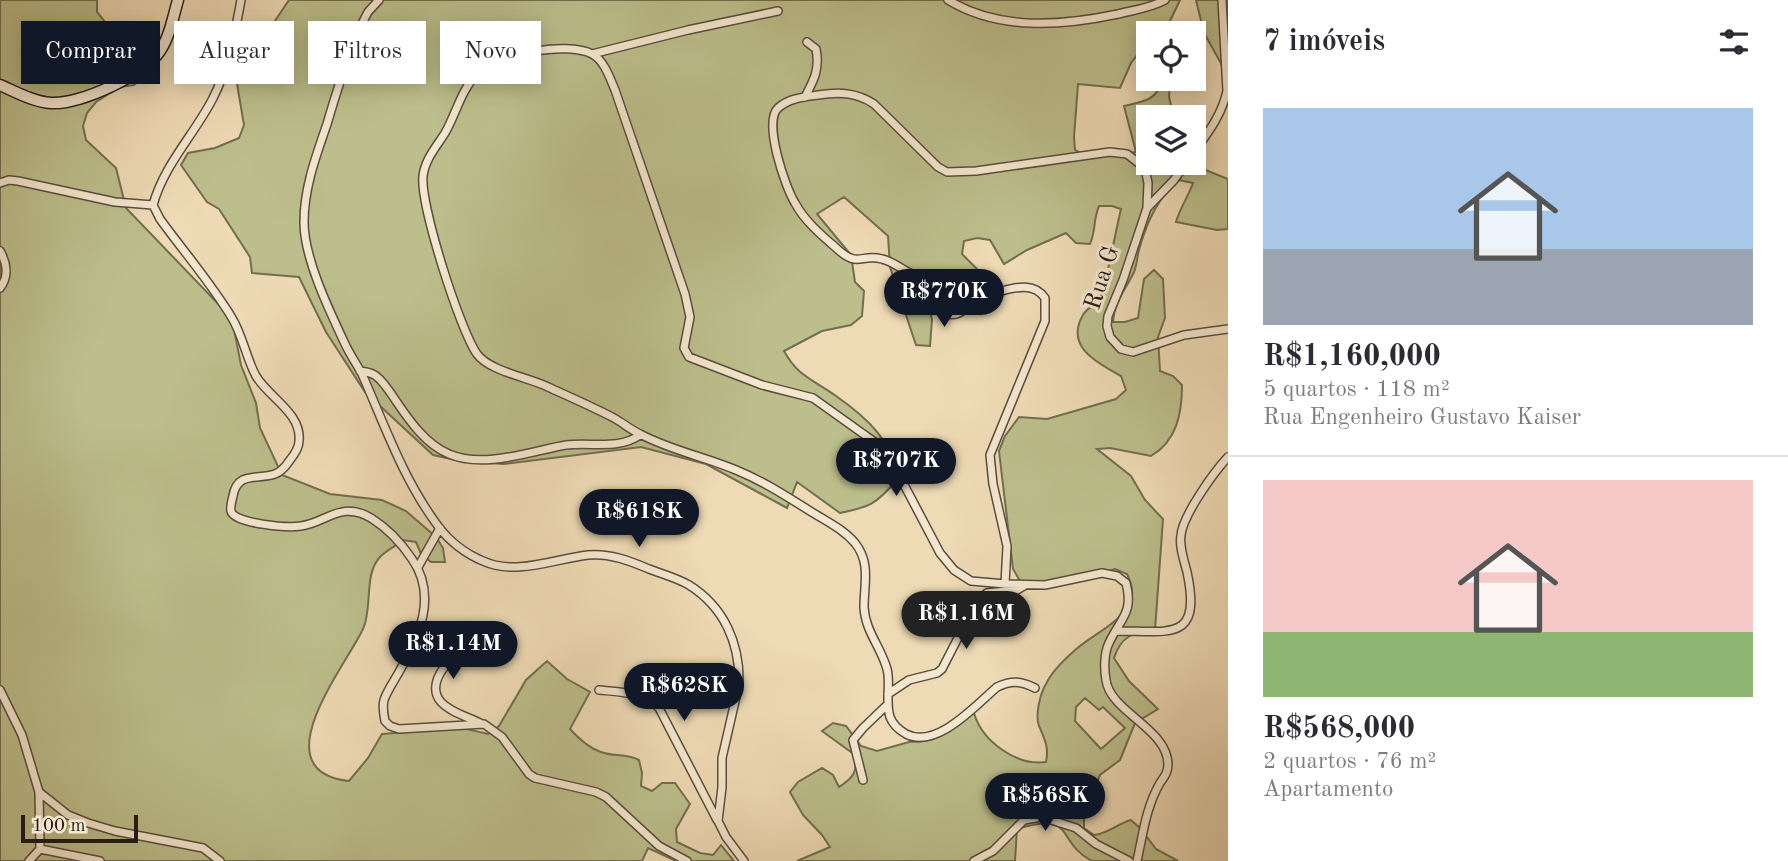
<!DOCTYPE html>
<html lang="pt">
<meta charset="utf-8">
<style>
:root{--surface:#fff;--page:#f2f2f3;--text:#2b2b33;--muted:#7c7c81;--line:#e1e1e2;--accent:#111827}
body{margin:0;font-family:"Old Standard TT",serif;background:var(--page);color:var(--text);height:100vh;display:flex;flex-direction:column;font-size:26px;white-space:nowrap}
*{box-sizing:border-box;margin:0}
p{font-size:23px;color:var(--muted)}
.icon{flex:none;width:38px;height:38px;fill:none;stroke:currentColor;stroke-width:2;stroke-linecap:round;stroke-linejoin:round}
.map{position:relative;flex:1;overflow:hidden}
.sheet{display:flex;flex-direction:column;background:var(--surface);width:560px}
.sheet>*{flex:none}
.top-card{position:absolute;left:21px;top:21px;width:665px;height:63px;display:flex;gap:14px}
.tools{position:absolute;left:1136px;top:21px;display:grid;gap:14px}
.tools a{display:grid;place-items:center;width:70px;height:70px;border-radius:0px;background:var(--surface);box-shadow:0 4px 18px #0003;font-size:35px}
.scale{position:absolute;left:21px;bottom:18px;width:117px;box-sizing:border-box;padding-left:7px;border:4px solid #281e16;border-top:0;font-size:19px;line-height:24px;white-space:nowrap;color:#281e16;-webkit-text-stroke:5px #f4e7cf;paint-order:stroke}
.price{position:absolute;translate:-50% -60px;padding:0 16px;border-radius:24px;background:var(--accent);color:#fff;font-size:23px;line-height:46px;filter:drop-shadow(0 2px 4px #0008)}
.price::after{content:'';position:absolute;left:50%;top:42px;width:21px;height:16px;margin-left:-10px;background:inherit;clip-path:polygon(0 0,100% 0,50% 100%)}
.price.active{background:#222;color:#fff}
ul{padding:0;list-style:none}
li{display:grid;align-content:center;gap:14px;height:371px;padding:0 35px}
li+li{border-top:2px solid var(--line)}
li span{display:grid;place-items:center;height:217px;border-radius:0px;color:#555}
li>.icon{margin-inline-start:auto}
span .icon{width:126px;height:126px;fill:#fffc;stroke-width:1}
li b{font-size:30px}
h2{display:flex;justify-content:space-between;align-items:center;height:84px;padding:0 35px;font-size:30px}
.tag{padding:0 24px;border-radius:0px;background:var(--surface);box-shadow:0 4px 18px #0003;font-size:24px;line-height:63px}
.tag.active{background:var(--accent);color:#fff}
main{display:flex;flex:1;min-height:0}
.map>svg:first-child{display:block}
.green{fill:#bcbe8b;stroke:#726e50;stroke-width:2;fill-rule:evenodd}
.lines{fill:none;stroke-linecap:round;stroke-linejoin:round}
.street-casing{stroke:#5a4d3e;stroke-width:10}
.secondary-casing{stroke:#281e16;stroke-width:13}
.street{stroke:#f4e7cf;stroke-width:7}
.secondary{stroke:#f4e7cf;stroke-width:10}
.labels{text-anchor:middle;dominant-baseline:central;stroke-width:6;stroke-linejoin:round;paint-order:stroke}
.street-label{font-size:24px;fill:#281e16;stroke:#f4e7cf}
</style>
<main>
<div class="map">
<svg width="1228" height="861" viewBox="0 0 1228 861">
<rect width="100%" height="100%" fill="#eedab5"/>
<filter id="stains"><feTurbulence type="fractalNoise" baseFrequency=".00286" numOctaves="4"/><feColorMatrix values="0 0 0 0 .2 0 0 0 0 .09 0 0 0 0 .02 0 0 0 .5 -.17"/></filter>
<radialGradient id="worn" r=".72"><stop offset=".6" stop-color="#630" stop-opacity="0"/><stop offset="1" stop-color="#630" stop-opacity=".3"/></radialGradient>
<path class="green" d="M0 0H97V12L114 33V59L127 64H140L144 76 134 85 120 87 96 102 87 113 83 126 86 140 116 168 126 208 226 312 233 324 241 365 256 403 260 428 282 475 330 494 382 500 406 511 436 537 443 548 445 562H431L421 554 416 542 403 540C396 546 387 550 381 556 363 573 373 609 363 629 345 667 260 771 349 781L368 758 382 734 462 728 488 734 499 726 526 680 547 661 567 679 590 692 570 729C578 738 589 748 601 752 614 757 625 753 639 760L642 773 641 786 652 791 662 783H675L690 804 676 829 677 842 700 853 713 855 721 845 734 861H676L648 848 642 861H0Z
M289 0H1180L1169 23 1157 33H1148V41L1131 63 1120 88 1078 84 1074 137 1075 150 1088 157 1136 152 1124 106C1146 101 1155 101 1164 79H1177L1170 85 1169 97 1174 117H1148V163H1194V155L1203 169 1228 179V229L1217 230 1176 222C1180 208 1188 197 1193 183L1179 180C1158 197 1146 224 1139 250 1137 257 1137 265 1134 272 1126 289 1114 302 1113 322H1125L1138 318 1144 279 1154 270 1163 279 1165 318 1158 337 1160 371 1173 376 1182 385C1182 413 1177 441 1151 456L1110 448 1097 449 1131 476 1145 500 1163 519 1155 630C1133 632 1121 636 1114 658L1129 681 1158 709 1135 723 1120 760 1100 775 1084 815V828L1094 835C1109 833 1117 824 1131 820L1140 828 1156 849 1178 861H1092C1054 841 1078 811 1017 829L1015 861H797L830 847 822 835 803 815 790 792 798 782 822 768 833 775 839 787C853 778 858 772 855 755L822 731 833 723 846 726 861 746 877 751 909 742 922 741 974 713C982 741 1016 766 1046 762 1049 747 1045 740 1039 726 1035 715 1040 694 1046 684 1051 673 1065 659 1074 651 1091 635 1122 623 1131 600 1134 591 1131 582 1127 574L1115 569 1061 584 1020 581 1013 569 999 451 1005 436 1019 417 1047 419 1116 399 1126 390 1121 376C1099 364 1064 347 1083 315 1087 307 1098 305 1101 295 1110 267 1114 238 1121 209L1112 206H1099C1093 220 1096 231 1090 244L1076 243 1066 233 1027 250 1004 264 990 240 977 238 964 241 962 254 981 273 975 284 947 280 934 282 927 293 932 320 930 346 916 345 890 267 888 236 844 197 817 214 851 255 855 282 864 291 862 316 851 325 822 331 784 351C798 377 814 380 836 396 866 417 895 442 896 481 876 504 870 507 840 513L797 482 787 508 706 464 641 447 504 464 460 461 433 455 365 392 326 332 299 277 252 273 250 257 219 209 207 202 181 165 188 153 215 148 239 138 244 125 233 60 238 51 246 48 256 40 254 52ZM1085 698 1099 710 1103 707 1125 728 1101 749 1075 721 1076 707Z
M1196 0H1228V76L1204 33Z"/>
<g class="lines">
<defs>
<path id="street" d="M241 0C235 33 228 70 212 100 193 136 164 165 153 205L160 219C184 252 211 283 232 318 243 336 246 358 256 376 268 397 302 413 299 441 299 448 294 455 290 460 286 466 281 472 275 474 258 480 237 471 233 496 232 500 230 507 231 511 234 524 288 528 301 526 326 523 341 500 371 518 387 528 402 544 412 559 438 596 419 637 399 672 394 681 387 691 384 700 382 707 384 715 385 721L390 726 399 729 484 724 502 737 529 774 535 778 596 792 606 797 659 846 687 861
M379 0 368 12 357 33C346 63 336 93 327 124 316 156 304 188 304 222 304 259 330 312 346 346 351 356 357 365 362 374 385 426 403 479 438 526 449 541 466 554 483 561 516 576 554 559 588 555 610 553 630 561 649 569 662 574 677 578 689 585 724 607 740 643 739 684L722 758V787L718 821 726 837 744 861
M948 0C999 31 1061 26 1118 14 1134 10 1151 8 1165 0
M592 54 688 30 778 11
M805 97C814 80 820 69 816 49L807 42
M1194 152C1207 134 1222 115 1227 91L1222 0
M1186 163 1174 180 1147 208 1123 280 1108 316 1107 326 1110 337 1121 349 1133 352 1184 335 1228 329
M0 183 9 180 18 181 115 202 153 205
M0 251C7 263 9 277 0 288
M934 285 939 310C958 322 965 308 980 296
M360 371C366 372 371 372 376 376 384 382 390 392 396 401 409 420 426 445 449 454 484 469 531 451 566 445 591 442 619 450 640 435
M418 567 440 528
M1005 584 1007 546 993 484 990 455 1045 321V298C1030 276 1002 294 981 295 955 297 929 283 906 271 899 267 891 261 882 259 859 253 859 270 834 246 820 234 804 220 795 203 785 187 763 122 778 108 789 98 804 97 818 95 839 92 856 92 874 104L938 167 947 172 976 171 1110 152 1127 154 1145 168 1148 183 1147 208
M1116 631C1171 631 1202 642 1187 572 1184 560 1179 547 1181 535 1183 515 1214 472 1228 457
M1035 688C1021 681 1012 680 997 687 976 705 936 750 906 734 899 730 893 725 890 717 885 702 891 684 887 669 881 647 865 631 864 607 864 584 871 563 855 543 843 529 826 521 810 511 786 496 763 481 736 470 705 457 670 450 640 434 631 430 623 423 614 418 593 407 570 397 548 387 530 378 489 371 477 354 460 330 420 205 423 176 425 159 437 146 445 133 456 114 461 90 477 74 497 54 567 41 592 54 604 60 610 78 615 90L685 294 690 317 684 348 689 357 762 385 813 398 876 443 890 458 940 553 954 570 971 581 1005 584 1045 585 1102 573 1117 576 1126 583C1134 613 1120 619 1109 643 1104 653 1104 669 1106 680 1110 712 1167 728 1168 764 1168 773 1164 777 1160 783 1146 807 1143 834 1137 861
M0 690 22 735 39 792 40 849 29 861
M599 690C620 692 643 692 659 708L717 820
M888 694 909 680 937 673 942 669 977 601 987 593 1017 590 1024 586
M480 723C468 717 450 712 441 702 424 683 452 653 470 648 479 645 489 645 498 644
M863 780 853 740 863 728 888 704
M39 792 68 815 88 823 115 831 203 848 220 861
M40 849 100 861
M974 861 993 851 1024 820 1042 817 1076 828 1096 844 1129 861"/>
<path id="secondary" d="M0 85C16 92 34 102 51 103 80 105 144 75 160 51 170 36 173 17 178 0"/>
</defs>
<use href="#street" class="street-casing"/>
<use href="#secondary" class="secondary-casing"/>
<use href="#street" class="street"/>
<use href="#secondary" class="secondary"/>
</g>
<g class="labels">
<g class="street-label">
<text transform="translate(1103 278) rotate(-72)">Rua G</text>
</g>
</g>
<rect width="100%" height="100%" filter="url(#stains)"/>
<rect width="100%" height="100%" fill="url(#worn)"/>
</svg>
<div class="tools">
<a><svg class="icon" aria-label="locate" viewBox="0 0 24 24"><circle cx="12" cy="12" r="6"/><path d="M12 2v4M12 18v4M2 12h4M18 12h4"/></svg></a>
<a><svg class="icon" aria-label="layers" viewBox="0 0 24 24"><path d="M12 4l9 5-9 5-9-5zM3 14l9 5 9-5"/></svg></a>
</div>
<div class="scale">100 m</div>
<b class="price" style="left:944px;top:329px">R$770K</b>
<b class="price" style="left:896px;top:498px">R$707K</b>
<b class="price" style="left:639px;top:549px">R$618K</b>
<b class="price active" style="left:966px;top:651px">R$1.16M</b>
<b class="price" style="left:453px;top:681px">R$1.14M</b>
<b class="price" style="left:684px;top:723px">R$628K</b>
<b class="price" style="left:1045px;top:833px">R$568K</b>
<div class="top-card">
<a class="tag active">Comprar</a>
<a class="tag">Alugar</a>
<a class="tag">Filtros</a>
<a class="tag">Novo</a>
</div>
</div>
<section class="sheet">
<h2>7 imóveis<svg class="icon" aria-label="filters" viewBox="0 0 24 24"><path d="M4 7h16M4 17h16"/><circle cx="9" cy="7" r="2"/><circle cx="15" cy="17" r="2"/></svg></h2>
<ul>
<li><span style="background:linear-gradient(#a9c7e8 65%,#9aa5b1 0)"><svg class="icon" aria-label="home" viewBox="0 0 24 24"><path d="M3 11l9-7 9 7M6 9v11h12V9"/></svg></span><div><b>R$1,160,000</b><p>5 quartos · 118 m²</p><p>Rua Engenheiro Gustavo Kaiser</p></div></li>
<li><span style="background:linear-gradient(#f6c9c9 70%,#8fb573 0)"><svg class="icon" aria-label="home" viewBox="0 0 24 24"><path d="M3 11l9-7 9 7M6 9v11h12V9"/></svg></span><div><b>R$568,000</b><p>2 quartos · 76 m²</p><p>Apartamento</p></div></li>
</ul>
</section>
</main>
